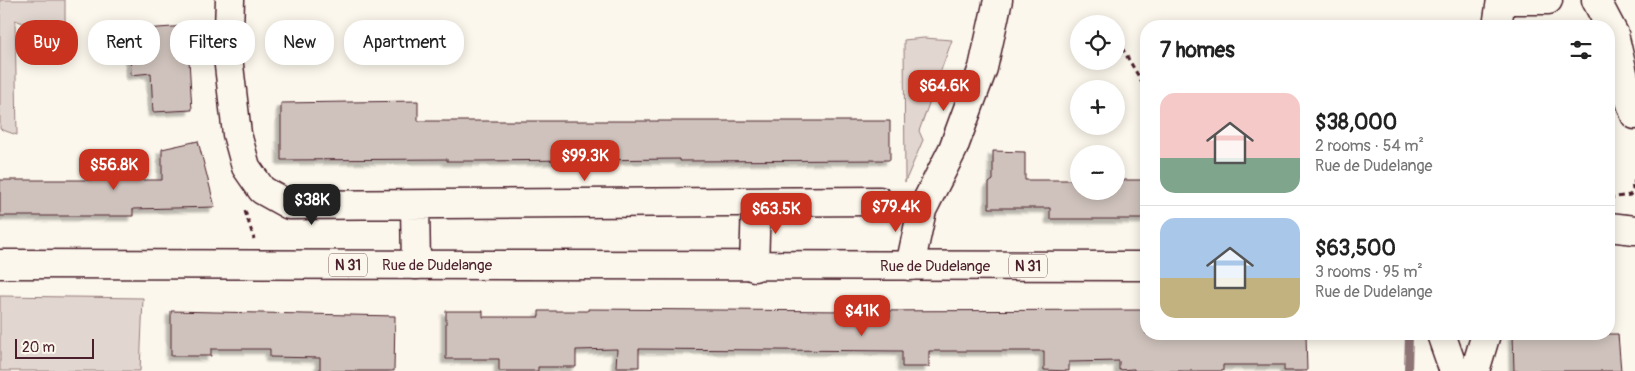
<!DOCTYPE html>
<meta charset="utf-8">
<style>
:root{--surface:#fff;--page:#f2f2f2;--text:#222;--muted:#767676;--line:#e0e0e0;--accent:#c8321e}
body{margin:0;font-family:Pangolin,sans-serif;background:var(--page);color:var(--text);height:100vh;display:flex;flex-direction:column;font-size:19px;white-space:nowrap}
*{box-sizing:border-box;margin:0}
p{font-size:16px;color:var(--muted)}
.icon{flex:none;width:28px;height:28px;fill:none;stroke:currentColor;stroke-width:2;stroke-linecap:round;stroke-linejoin:round}
.map{position:relative;flex:1;overflow:hidden}
.side{position:absolute;left:1140px;top:20px;width:475px;height:320px;display:flex;flex-direction:column;background:var(--surface);border-radius:20px;box-shadow:0 2px 12px #0003}
.side>*{flex:none}
.banner{position:absolute;left:15px;top:20px;width:475px;height:45px;display:flex;gap:10px}
.controls{position:absolute;left:1070px;top:15px;display:grid;gap:10px}
.controls a{display:grid;place-items:center;width:55px;height:55px;border-radius:50%;background:var(--surface);box-shadow:0 2px 12px #0003;font-size:25px}
.scale{position:absolute;left:15px;bottom:12px;width:79px;box-sizing:border-box;padding-left:5px;border:2px solid #4a1f2b;border-top:0;font-size:14px;line-height:18px;white-space:nowrap;color:#4a1f2b;-webkit-text-stroke:4px #fbf7ec;paint-order:stroke}
.price{position:absolute;translate:-50% -42px;padding:0 11px;border-radius:10px;background:var(--accent);color:#fff;font-size:16px;line-height:32px;filter:drop-shadow(0 1px 2px #0008)}
.price::after{content:'';position:absolute;left:50%;top:30px;width:15px;height:11px;margin-left:-8px;background:inherit;clip-path:polygon(0 0,100% 0,50% 100%)}
.price.current{background:#222;color:#fff}
ul{padding:0;list-style:none}
li{display:flex;align-items:center;gap:15px;height:125px;padding:0 20px}
li+li{border-top:1px solid var(--line)}
li span{display:grid;place-items:center;flex:none;width:140px;height:100px;border-radius:15px;color:#555}
li>.icon{margin-inline-start:auto}
span .icon{width:60px;height:60px;fill:#fffc;stroke-width:1}
li b{font-size:21px}
h2{display:flex;justify-content:space-between;align-items:center;height:60px;padding:0 20px;font-size:21px}
.chip{padding:0 18px;border-radius:20px;background:var(--surface);box-shadow:0 2px 12px #0003;font-size:18px;line-height:45px}
.chip.current{background:var(--accent);color:#fff}
.map>svg:first-child{display:block}
.green{fill:#e2d7d0;stroke:#967b7e}
.lines{fill:none;stroke-linecap:round;stroke-linejoin:round}
.stream{stroke:#907477;stroke-width:8}
.building{fill:#cfc2bc;stroke:#4a1f2b;filter:url(#shadow)}
.street-casing{stroke:#4a1f2b;stroke-width:31}
.primary-casing{stroke:#4a1f2b;stroke-width:31}
.path{stroke:#4a1f2b;stroke-width:3;stroke-dasharray:5 4;stroke-linecap:butt}
.street{stroke:#fbf7ec;stroke-width:28}
.primary{stroke:#fbf7ec;stroke-width:28}
.labels{text-anchor:middle;dominant-baseline:central;stroke-width:4;stroke-linejoin:round;paint-order:stroke}
.shield{fill:#fbf7ec;stroke:#7f6065;stroke-width:1}
.shield-label{font-size:14px;font-weight:bold;fill:#4a1f2b}
.street-label{font-size:15px;fill:#4a1f2b;stroke:#fbf7ec}
</style>
<div class="map">
<svg width="1635" height="371" viewBox="0 0 1635 371">
<defs>
<filter id="shadow"><feDropShadow dx="-4.5" dy="4.5" stdDeviation="1" flood-color="#0004"/></filter>
</defs>
<rect width="100%" height="100%" fill="#fbf7ec"/>
<filter id="ink" filterUnits="userSpaceOnUse"><feTurbulence type="fractalNoise" baseFrequency=".02" numOctaves="2"/><feDisplacementMap in="SourceGraphic" scale="10" xChannelSelector="R" yChannelSelector="G"/><feConvolveMatrix kernelMatrix="1 2 1 2 8 2 1 2 1" color-interpolation-filters="sRGB"/></filter>
<g filter="url(#ink)">
<path class="green" d="M0 0H65V38L15 20 17 135 0 129Z
M924 38 952 40 919 131 923 140 905 182 904 40Z
M0 296 143 298 140 371H0Z"/>
<g class="lines">
<path class="stream" d="M1408 371 1409 334"/>
</g>
<path class="building" d="M187 26 192 110 153 112 151 73 131 75 129 30Z
M418 101V121H890V160L680 161V159L477 161H447V159L281 160V103Z
M198 141 215 207 133 209V216H0V180H162V149Z
M993 151 1025 152V180H1079V191H1116V180H1146V219H1050V208H989V183L993 180Z
M588 309 850 311 1146 310V334H1306L1307 371H1284V365H1223V371H1134V369L1119 370V361L1069 362V371L1044 370V351H929V367H902V351L639 349V367H616L617 349 576 350V367H538V371H499V359H446V311H483V317H539V311H588Z
M171 311 395 316 394 371H320V358L270 357V349H211V356H171Z
M1513 334H1618L1621 371H1514Z"/>
<g class="lines">
<defs>
<path id="street" d="M230 0 228 57 237 134 246 167 262 190 289 205 879 201
M1501 0H1548
M1596 0 1614 34 1628 95 1635 115
M415 205 416 265
M910 266 922 210 953 149 983 68 998 0
M754 267 756 202"/>
<path id="primary" d="M1497 26 1501 0
M1609 227 1635 230
M0 264 1146 266
M1441 334 1454 371
M1475 371 1486 334"/>
</defs>
<use href="#street" class="street-casing"/>
<use href="#primary" class="primary-casing"/>
<path class="path" d="M1122 48 1146 89
M1609 198 1630 195 1633 190 1632 182H1635
M245 211 254 239"/>
<use href="#street" class="street"/>
<use href="#primary" class="primary"/>
</g>
</g>
<g class="labels">
<g class="shield">
<rect x="329" y="253.5" width="38" height="23" rx="4"/>
<rect x="1009" y="254.5" width="38" height="23" rx="4"/>
</g>
<g class="shield-label">
<text x="348" y="265">N 31</text>
<text x="1028" y="266">N 31</text>
</g>
<g class="street-label">
<text x="437" y="265">Rue de Dudelange</text>
<text x="935" y="266">Rue de Dudelange</text>
</g>
</g>
</svg>
<div class="controls">
<a><svg class="icon" aria-label="locate" viewBox="0 0 24 24"><circle cx="12" cy="12" r="6"/><path d="M12 2v4M12 18v4M2 12h4M18 12h4"/></svg></a>
<a>+</a>
<a>−</a>
</div>
<div class="scale">20 m</div>
<b class="price" style="left:944px;top:112px">$64.6K</b>
<b class="price" style="left:585px;top:182px">$99.3K</b>
<b class="price" style="left:114px;top:191px">$56.8K</b>
<b class="price current" style="left:312px;top:226px">$38K</b>
<b class="price" style="left:896px;top:233px">$79.4K</b>
<b class="price" style="left:776px;top:235px">$63.5K</b>
<b class="price" style="left:862px;top:337px">$41K</b>
<div class="banner">
<a class="chip current">Buy</a>
<a class="chip">Rent</a>
<a class="chip">Filters</a>
<a class="chip">New</a>
<a class="chip">Apartment</a>
</div>
<section class="side">
<h2>7 homes<svg class="icon" aria-label="filters" viewBox="0 0 24 24"><path d="M4 7h16M4 17h16"/><circle cx="9" cy="7" r="2"/><circle cx="15" cy="17" r="2"/></svg></h2>
<ul>
<li><span style="background:linear-gradient(#f6c9c9 65%,#7fa58c 0)"><svg class="icon" aria-label="home" viewBox="0 0 24 24"><path d="M3 11l9-7 9 7M6 9v11h12V9"/></svg></span><div><b>$38,000</b><p>2 rooms · 54 m²</p><p>Rue de Dudelange</p></div></li>
<li><span style="background:linear-gradient(#a9c7e8 60%,#c2b280 0)"><svg class="icon" aria-label="home" viewBox="0 0 24 24"><path d="M3 11l9-7 9 7M6 9v11h12V9"/></svg></span><div><b>$63,500</b><p>3 rooms · 95 m²</p><p>Rue de Dudelange</p></div></li>
</ul>
</section>
</div>
